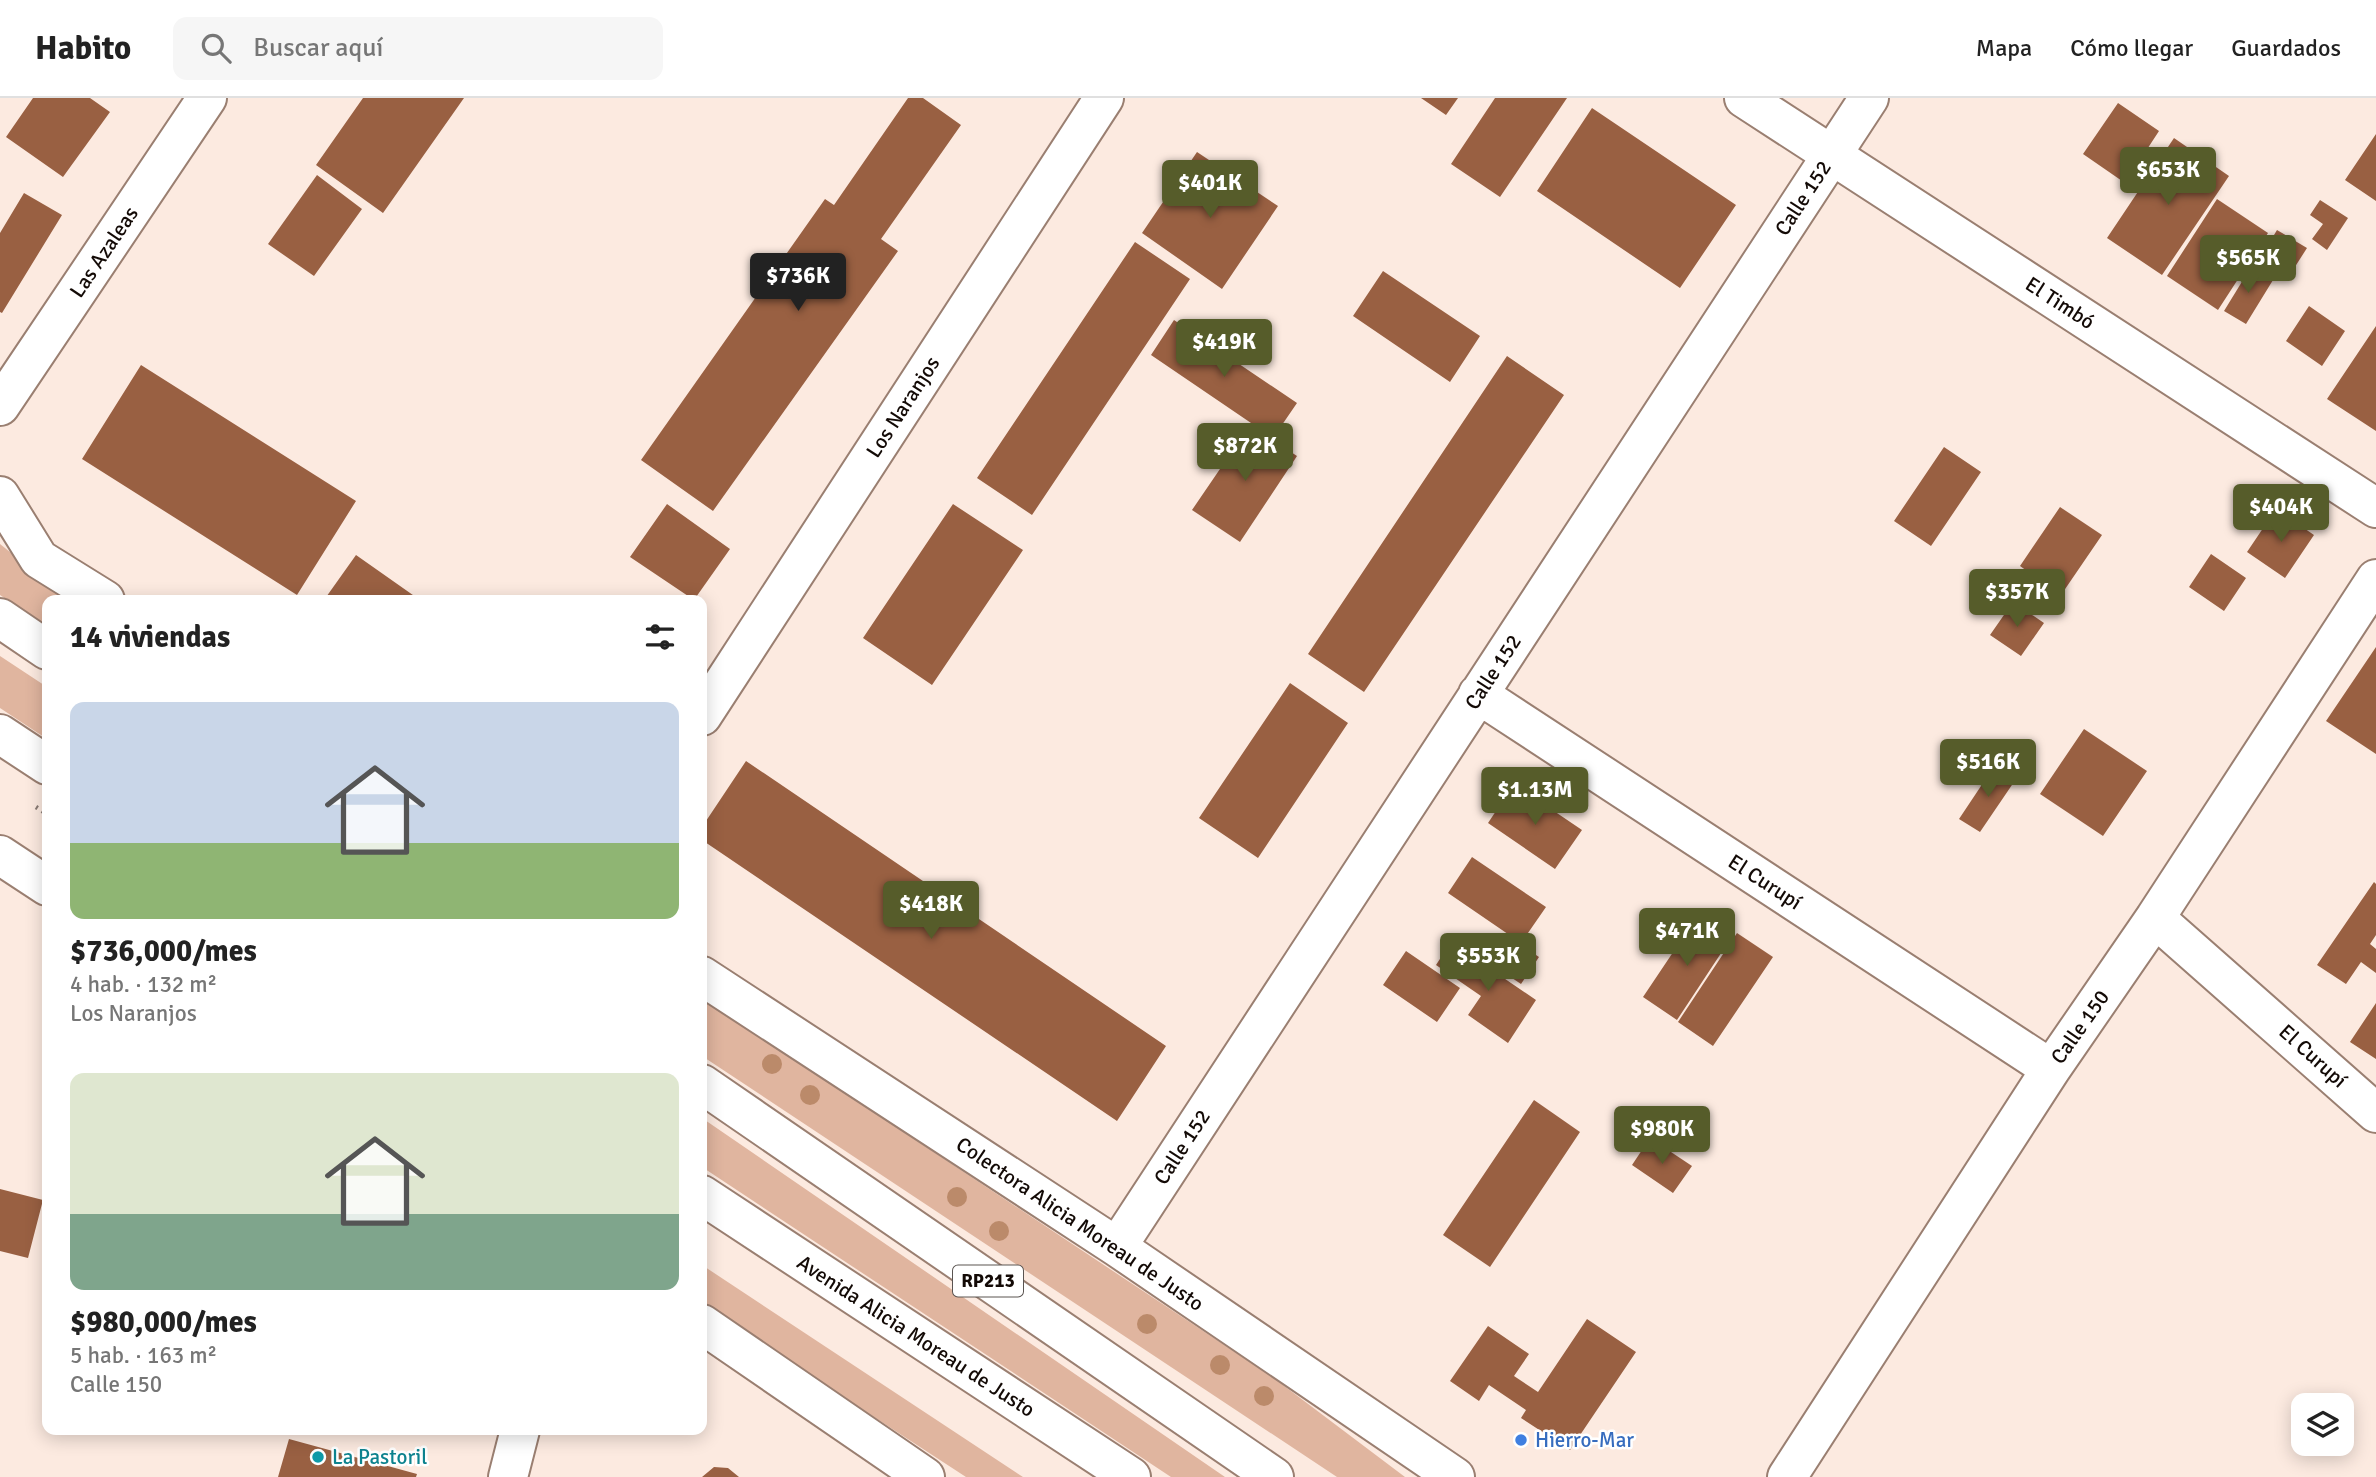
<!DOCTYPE html>
<html lang="es">
<meta charset="utf-8">
<style>
:root{--surface:#fff;--page:#f6f6f6;--text:#222;--muted:#767676;--line:#e0e0e0;--accent:#565c2a}
body{margin:0;font-family:Signika,sans-serif;background:var(--page);color:var(--text);height:100vh;display:flex;flex-direction:column;font-size:26px;white-space:nowrap}
*{box-sizing:border-box;margin:0}
p{font-size:23px;color:var(--muted)}
.icon{flex:none;width:38px;height:38px;fill:none;stroke:currentColor;stroke-width:2;stroke-linecap:round;stroke-linejoin:round}
.map{position:relative;flex:1;overflow:hidden}
.details{position:absolute;left:42px;top:497px;width:665px;height:840px;display:flex;flex-direction:column;background:var(--surface);border-radius:14px;box-shadow:0 4px 18px #0003}
.details>*{flex:none}
.buttons{position:absolute;left:2291px;top:1295px;display:grid;gap:14px}
.buttons a{display:grid;place-items:center;width:63px;height:63px;border-radius:14px;background:var(--surface);box-shadow:0 4px 18px #0003;font-size:35px}
.price{position:absolute;translate:-50% -60px;padding:0 16px;border-radius:7px;background:var(--accent);color:#fff;font-size:23px;line-height:46px;filter:drop-shadow(0 2px 4px #0008)}
.price::after{content:'';position:absolute;left:50%;top:42px;width:21px;height:16px;margin-left:-10px;background:inherit;clip-path:polygon(0 0,100% 0,50% 100%)}
.price.current{background:#222;color:#fff}
ul{padding:0;list-style:none}
li{display:grid;align-content:center;gap:14px;height:371px;padding:0 28px}
li span{display:grid;place-items:center;height:217px;border-radius:14px;color:#555}
li>.icon{margin-inline-start:auto}
span .icon{width:126px;height:126px;fill:#fffc;stroke-width:1}
li b{font-size:30px}
h2{display:flex;justify-content:space-between;align-items:center;height:84px;padding:0 28px;font-size:30px}
header{display:flex;align-items:center;gap:42px;box-sizing:border-box;height:98px;padding:0 35px;background:var(--surface);border-bottom:2px solid var(--line)}
header strong{font-size:33px}
nav{display:flex;gap:38px;margin-inline-start:auto;font-size:24px}
.search{width:490px;height:63px;background:var(--page);display:flex;align-items:center;gap:18px;box-sizing:border-box;padding:0 24px;border-radius:14px;color:var(--muted);font-size:26px}
.map>svg:first-child{display:block}
.green{fill:#e0b59f}
.building{fill:#996042}
.lines{fill:none;stroke-linecap:round;stroke-linejoin:round}
.minor-casing{stroke:#9a7f71;stroke-width:42}
.major-casing{stroke:#9a7f71;stroke-width:42}
.path{stroke:#897b74;stroke-width:4.5;stroke-dasharray:2 5;stroke-linecap:butt}
.minor{stroke:#fff;stroke-width:38}
.major{stroke:#fff;stroke-width:38}
.tree{fill:#bb8a6a}
.shop-dot{fill:#3f7fe0;stroke:#fff;stroke-width:2.5}
.culture-dot{fill:#0f9aa8;stroke:#fff;stroke-width:2.5}
.labels{text-anchor:middle;dominant-baseline:central;stroke-width:5;stroke-linejoin:round;paint-order:stroke}
.shield{fill:#fff;stroke:#5a5451;stroke-width:2}
.shield-label{font-size:19px;font-weight:bold;fill:#130a06}
.street-label{font-size:21px;fill:#130a06;stroke:#fff}
.shop-label{font-size:21px;fill:#366cbe;stroke:#fff;text-anchor:start}
.culture-label{font-size:21px;fill:#0d838f;stroke:#fff;text-anchor:start}
</style>
<header>
<strong>Habito</strong>
<div class="search"><svg class="icon" aria-label="search" viewBox="0 0 24 24"><circle cx="10" cy="10" r="6"/><path d="M15 15l6 6"/></svg>Buscar aquí</div>
<nav><a>Mapa</a><a>Cómo llegar</a><a>Guardados</a></nav>
</header>
<div class="map">
<svg width="2376" height="1379" viewBox="0 0 2376 1379">
<rect width="100%" height="100%" fill="#fceae0"/>
<path class="green" d="M0 446 70 502H47V529L0 497Z
M0 558 47 589V641L0 610Z
M702 900 1271 1278 1405 1379H1337L702 958Z
M702 1020 1225 1379H1171L702 1069Z
M702 1167 1023 1379H966L702 1207Z"/>
<path class="building" d="M33 0H90L110 14 63 79 6 39Z
M363 0H464L383 115 316 67Z
M908 0H923L961 27 881 141 898 153 713 413 641 362 825 101 834 107Z
M1421 0H1458L1446 17Z
M1495 0H1567L1500 99 1451 66Z
M2118 5 2159 33 2125 85 2083 56Z
M1592 10 1736 107 1680 190 1537 93Z
M2376 36V103L2345 82Z
M2174 40 2229 78 2162 177 2107 140Z
M1197 54 1278 108 1222 191 1142 135Z
M317 77 362 111 314 178 268 146Z
M24 95 62 117 2 215 0 214V135Z
M2217 101 2268 135 2218 212 2167 178Z
M2320 102 2348 120 2327 152 2312 141 2323 126 2310 117Z
M2277 132 2307 150 2291 175 2262 157Z
M1135 144 1190 181 1032 417 977 380Z
M2251 169 2273 182 2246 226 2224 213Z
M1383 173 1480 238 1450 284 1353 218Z
M2309 208 2345 233 2322 268 2286 243Z
M1174 222 1297 305 1273 340 1151 257Z
M2376 228V333L2327 301Z
M1507 258 1564 297 1364 594 1308 556Z
M141 267 356 403 297 497 82 361Z
M1250 327 1297 358 1240 444 1192 412Z
M1944 349 1981 374 1931 448 1894 423Z
M667 406 730 451 694 502 630 459Z
M953 406 1023 452 932 587 863 540Z
M2060 409 2102 437 2061 497 2020 468Z
M2276 411 2314 437 2285 480 2247 454Z
M2211 456 2246 480 2224 513 2189 489Z
M356 457 420 502H324Z
M2013 504 2044 525 2021 558 1990 537Z
M2376 549V656L2326 623Z
M1290 585 1348 625 1258 760 1199 720Z
M2084 631 2147 673 2103 738 2040 696Z
M746 663 1166 948 1117 1023 702 742V729Z
M1995 667 2016 681 1980 734 1959 721Z
M1514 686 1582 732 1555 771 1488 725Z
M1472 759 1546 809 1521 845 1448 795Z
M2374 784 2376 786V837L2370 846 2376 851V875L2361 864 2346 886 2317 867Z
M1698 817 1731 840 1677 922 1643 899Z
M1737 835 1773 859 1713 948 1678 924Z
M1506 837 1539 859 1521 886 1488 864Z
M1451 844 1536 902 1508 945 1468 917 1481 898 1436 867Z
M1406 853 1460 890 1437 924 1383 887Z
M2376 905V961L2350 944Z
M1534 1002 1580 1034 1490 1169 1443 1137Z
M1650 1040 1692 1068 1673 1095 1632 1067Z
M0 1091 43 1102 28 1160 0 1153Z
M1587 1221 1636 1254 1570 1352 1521 1320 1526 1312 1489 1287 1479 1303 1450 1283 1488 1228 1529 1256 1514 1278 1538 1294Z
M289 1341 417 1376 416 1379H278Z
M714 1369 728 1370 739 1379H702Z"/>
<g class="lines">
<defs>
<path id="minor" d="M1744 0 2376 410
M0 308 207 0
M0 398 39 461 105 502
M1478 596 2051 971
M702 618 1104 0
M0 757 47 788
M2155 820 2376 1015
M702 878 1117 1149 1455 1379
M1117 1149 1869 0
M702 1226 925 1379
M508 1379 520 1332
M1787 1379 2051 971 2155 820 2376 481"/>
<path id="major" d="M0 520 47 552
M0 636 47 667
M702 986 1274 1379
M702 1097 1131 1379"/>
</defs>
<use href="#minor" class="minor-casing"/>
<use href="#major" class="major-casing"/>
<path class="path" d="M36 709 47 716"/>
<use href="#minor" class="minor"/>
<use href="#major" class="major"/>
</g>
<g class="tree">
<circle cx="772" cy="966" r="10"/>
<circle cx="810" cy="997" r="10"/>
<circle cx="957" cy="1099" r="10"/>
<circle cx="999" cy="1133" r="10"/>
<circle cx="1147" cy="1226" r="10"/>
<circle cx="1220" cy="1267" r="10"/>
<circle cx="1264" cy="1298" r="10"/>
</g>
<circle class="shop-dot" cx="1521" cy="1342" r="7"/>
<circle class="culture-dot" cx="318" cy="1359" r="7"/>
<g class="labels">
<rect class="shield" x="953" y="1167.5" width="70" height="31" rx="5"/>
<g class="shield-label">
<text x="988" y="1183">RP213</text>
</g>
<g class="street-label">
<text transform="translate(1803 100) rotate(-57)">Calle 152</text>
<text transform="translate(104 154) rotate(-56)">Las Azaleas</text>
<text transform="translate(2060 205) rotate(33)">El Timbó</text>
<text transform="translate(903 309) rotate(-57)">Los Naranjos</text>
<text transform="translate(1493 574) rotate(-57)">Calle 152</text>
<text transform="translate(1765 784) rotate(33)">El Curupí</text>
<text transform="translate(2080 929) rotate(-55)">Calle 150</text>
<text transform="translate(2313 958) rotate(42)">El Curupí</text>
<text transform="translate(1182 1049) rotate(-57)">Calle 152</text>
<text transform="translate(1080 1126) rotate(34)">Colectora Alicia Moreau de Justo</text>
<text transform="translate(916 1238) rotate(33)">Avenida Alicia Moreau de Justo</text>
</g>
<g class="shop-label">
<text x="1535" y="1342">Hierro-Mar</text>
</g>
<g class="culture-label">
<text x="332" y="1359">La Pastoril</text>
</g>
</g>
</svg>
<div class="buttons">
<a><svg class="icon" aria-label="layers" viewBox="0 0 24 24"><path d="M12 4l9 5-9 5-9-5zM3 14l9 5 9-5"/></svg></a>
</div>
<b class="price" style="left:2168px;top:109px">$653K</b>
<b class="price" style="left:1210px;top:122px">$401K</b>
<b class="price" style="left:2248px;top:197px">$565K</b>
<b class="price current" style="left:798px;top:215px">$736K</b>
<b class="price" style="left:1224px;top:281px">$419K</b>
<b class="price" style="left:1245px;top:385px">$872K</b>
<b class="price" style="left:2281px;top:446px">$404K</b>
<b class="price" style="left:2017px;top:531px">$357K</b>
<b class="price" style="left:1988px;top:701px">$516K</b>
<b class="price" style="left:1535px;top:729px">$1.13M</b>
<b class="price" style="left:931px;top:843px">$418K</b>
<b class="price" style="left:1687px;top:870px">$471K</b>
<b class="price" style="left:1488px;top:895px">$553K</b>
<b class="price" style="left:1662px;top:1068px">$980K</b>
<section class="details">
<h2>14 viviendas<svg class="icon" aria-label="filters" viewBox="0 0 24 24"><path d="M4 7h16M4 17h16"/><circle cx="9" cy="7" r="2"/><circle cx="15" cy="17" r="2"/></svg></h2>
<ul>
<li><span style="background:linear-gradient(#c9d6e8 65%,#8fb573 0)"><svg class="icon" aria-label="home" viewBox="0 0 24 24"><path d="M3 11l9-7 9 7M6 9v11h12V9"/></svg></span><div><b>$736,000/mes</b><p>4 hab. · 132 m²</p><p>Los Naranjos</p></div></li>
<li><span style="background:linear-gradient(#dfe7d0 65%,#7fa58c 0)"><svg class="icon" aria-label="home" viewBox="0 0 24 24"><path d="M3 11l9-7 9 7M6 9v11h12V9"/></svg></span><div><b>$980,000/mes</b><p>5 hab. · 163 m²</p><p>Calle 150</p></div></li>
</ul>
</section>
</div>
